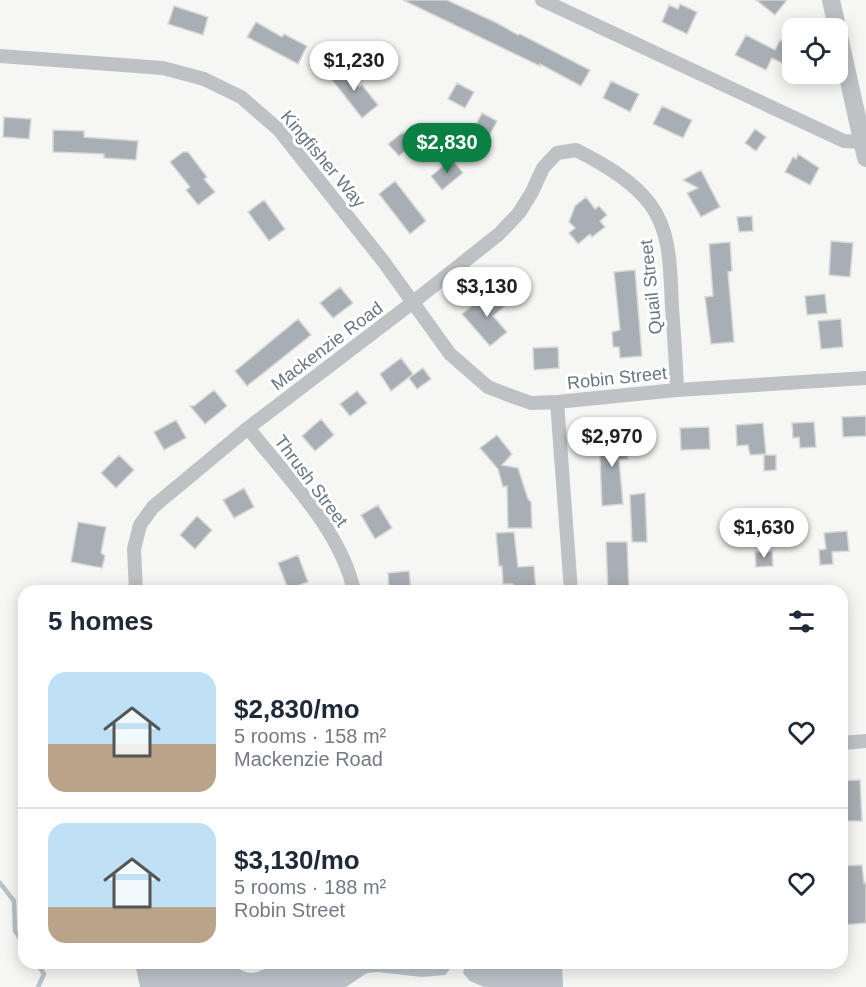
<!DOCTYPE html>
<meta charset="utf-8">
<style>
:root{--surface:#fff;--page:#f2f2f3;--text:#1f2937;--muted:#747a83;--line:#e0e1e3;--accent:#0b8043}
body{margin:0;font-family:Helvetica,sans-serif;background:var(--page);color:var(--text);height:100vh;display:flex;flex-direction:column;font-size:22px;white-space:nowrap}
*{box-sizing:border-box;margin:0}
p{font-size:20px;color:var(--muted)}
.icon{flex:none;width:33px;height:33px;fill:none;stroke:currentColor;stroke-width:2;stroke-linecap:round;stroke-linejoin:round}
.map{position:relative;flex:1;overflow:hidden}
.drawer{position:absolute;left:18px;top:585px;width:830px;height:384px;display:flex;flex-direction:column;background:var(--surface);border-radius:18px;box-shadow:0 3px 15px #0003}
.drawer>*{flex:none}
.tools{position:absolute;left:782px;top:18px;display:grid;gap:12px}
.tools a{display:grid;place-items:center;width:66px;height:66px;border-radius:12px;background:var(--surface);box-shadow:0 3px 15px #0003;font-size:30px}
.price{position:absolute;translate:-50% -51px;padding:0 14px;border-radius:21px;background:#fff;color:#222;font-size:20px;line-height:39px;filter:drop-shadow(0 2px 3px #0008)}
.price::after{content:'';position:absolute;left:50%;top:36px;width:18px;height:14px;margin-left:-9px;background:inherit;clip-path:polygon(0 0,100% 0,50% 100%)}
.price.selected{background:var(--accent);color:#fff}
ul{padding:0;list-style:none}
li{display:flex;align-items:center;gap:18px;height:150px;padding:0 30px}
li+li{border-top:2px solid var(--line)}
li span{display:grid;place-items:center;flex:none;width:168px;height:120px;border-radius:18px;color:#555}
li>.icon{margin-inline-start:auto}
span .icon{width:72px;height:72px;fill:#fffc;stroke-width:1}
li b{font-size:26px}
h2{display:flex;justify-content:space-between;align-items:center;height:72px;padding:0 30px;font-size:26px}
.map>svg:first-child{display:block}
.water{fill:#b9c3c8}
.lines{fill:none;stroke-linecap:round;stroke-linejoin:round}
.stream{stroke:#b9c3c8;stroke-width:4.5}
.building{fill:#a8afb4;stroke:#d8d8d6;stroke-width:1.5}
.minor{stroke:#bec2c5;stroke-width:14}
.tertiary{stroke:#bec2c5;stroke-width:18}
.labels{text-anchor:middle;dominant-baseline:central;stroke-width:6;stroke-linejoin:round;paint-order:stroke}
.street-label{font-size:18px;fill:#687782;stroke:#fff}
</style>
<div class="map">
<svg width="866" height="987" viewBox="0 0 866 987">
<rect width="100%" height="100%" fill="#f6f6f4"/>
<path class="water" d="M135 963H232C247 978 258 974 274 963H455L445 975 422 977 378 972 367 973 346 987H140Z
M466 963H562L563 987H484L470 981 463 973Z"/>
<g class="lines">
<path class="stream" d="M0 883 14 901 15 931 24 944
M37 963 44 974 38 987"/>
</g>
<path class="building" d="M403 0H447L497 23 518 35 520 34 590 70 581 86 540 64V66Z
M756 0H787L775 15Z
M680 4 697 12 687 34 662 22 669 5 678 9Z
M174 6 208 17 203 35 168 24Z
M256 22 282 37 284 34 307 46 298 64 247 37Z
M746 35 775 50 780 40 792 46V68L772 58 766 70 735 55Z
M343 66 359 87 362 85 378 105 362 118 329 76Z
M611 81 639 94 630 112 603 98Z
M457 83 474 92 465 108 448 99Z
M662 106 692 120 683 138 653 124Z
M482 113 497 121 483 148 468 140Z
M4 117 31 119 29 139 3 137Z
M755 129 766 137 756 151 745 143Z
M53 130 84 131V137L138 141 136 160 104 158V154L53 152Z
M403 132 413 144 399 156 388 144Z
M183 152H188L207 177 204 179 215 192 198 205 186 190 190 187 170 162Z
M798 154 819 168 810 185 785 172 793 157 796 159Z
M452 159 463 173 442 190 431 176Z
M701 170 720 207 701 217 687 193 698 188 683 180Z
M395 181 426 221 410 234 379 194Z
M586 197 595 209 599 206 607 215 600 221 605 227 592 237 590 234 578 244 569 233 575 228 569 222 575 206Z
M264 200 285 229 269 241 248 212Z
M752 216 753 231 739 232 737 217Z
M831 241 853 243 850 277 829 275Z
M730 242 732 271 728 272 734 342 711 344 705 297 713 296 709 244Z
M635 270 642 356 620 358 619 347H613L612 332 620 330 614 272Z
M340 287 353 303 333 318 320 303Z
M492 290 505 306 493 316 507 332 490 346 462 314Z
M825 294 827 313 807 315 805 296Z
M298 319 311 335 247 386 235 371Z
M841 319 843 347 821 349 818 321Z
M558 347 559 368 534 370 533 348Z
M401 358 413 374 391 391 380 374Z
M423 368 431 379 417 389 409 378Z
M214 390 227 406 205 424 190 406H194Z
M357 391 367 403 350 416 340 404Z
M866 416V436L843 437 842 417Z
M321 419 334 435 315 451 302 436Z
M176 420 186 438 164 450 154 432Z
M814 422 816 447 800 448 799 437 793 438 792 423Z
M763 423 766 454 750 455 748 445 737 446 736 425Z
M709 427 710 449 681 450 680 428Z
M497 435 512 454 502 465 518 468 528 499 531 502 532 528H508L507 486 503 487 498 469 480 448Z
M626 435 628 459 619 460 623 504 602 506 599 436Z
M119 455 134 470 116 488 101 473Z
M764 455H776V470L764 471Z
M244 488 254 507 234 518 223 500Z
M645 493 647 542H632L630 495Z
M378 505 392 528 375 539 361 515Z
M197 516 212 530 195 549 180 535Z
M78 522 106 527 101 553 105 556 102 568 71 562Z
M847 531 849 551 832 552 833 564 820 565 819 550 826 549 824 533Z
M514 532 518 567 534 566 536 591H514L513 584H503L502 566H499L496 533Z
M606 542H627L629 591H608Z
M772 551 773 566 756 567 755 552Z
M298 555 308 582 288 589 278 563Z
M409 571 411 591H389L388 573Z
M860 780 862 821H845L844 802H842V781Z
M862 865 864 883 866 882V923L843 925 842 866Z"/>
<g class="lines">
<path class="minor" d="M542 0 844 141 863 142
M0 56 163 68 204 79 241 97 279 130 383 261 450 354 488 387 506 394 531 403 557 402 677 390 866 378
M557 402 571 591
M248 428C286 476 341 530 354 591
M136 591 134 549 140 525 153 507 248 428 412 303 499 234 519 213 532 192 543 168 557 153 576 150C602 163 632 180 650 204 672 233 670 273 672 307 674 334 676 362 677 390
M842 743 866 741"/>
<path class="tertiary" d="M831 0 866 158"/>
</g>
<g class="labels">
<g class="street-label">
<text transform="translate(323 159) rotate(50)">Kingfisher Way</text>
<text transform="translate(651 287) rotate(-96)">Quail Street</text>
<text transform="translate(327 346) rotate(-37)">Mackenzie Road</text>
<text transform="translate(617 378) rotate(-6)">Robin Street</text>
<text transform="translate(311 481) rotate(53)">Thrush Street</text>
</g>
</g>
</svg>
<div class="tools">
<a><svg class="icon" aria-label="locate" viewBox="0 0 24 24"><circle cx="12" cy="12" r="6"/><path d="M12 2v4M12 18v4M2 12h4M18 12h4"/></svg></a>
</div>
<b class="price" style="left:354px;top:92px">$1,230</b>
<b class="price selected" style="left:447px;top:174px">$2,830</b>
<b class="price" style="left:487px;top:318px">$3,130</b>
<b class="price" style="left:612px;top:468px">$2,970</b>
<b class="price" style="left:764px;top:559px">$1,630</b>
<section class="drawer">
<h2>5 homes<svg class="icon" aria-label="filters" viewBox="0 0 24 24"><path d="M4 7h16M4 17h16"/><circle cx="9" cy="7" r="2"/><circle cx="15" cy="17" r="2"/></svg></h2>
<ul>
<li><span style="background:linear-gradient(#bfe0f5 60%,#b9a48a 0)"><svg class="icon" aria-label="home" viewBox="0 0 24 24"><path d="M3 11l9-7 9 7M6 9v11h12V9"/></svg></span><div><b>$2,830/mo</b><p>5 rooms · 158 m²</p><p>Mackenzie Road</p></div><svg class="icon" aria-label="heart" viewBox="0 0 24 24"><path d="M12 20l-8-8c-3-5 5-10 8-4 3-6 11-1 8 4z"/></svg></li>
<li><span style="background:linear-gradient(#bfe0f5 70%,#b9a48a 0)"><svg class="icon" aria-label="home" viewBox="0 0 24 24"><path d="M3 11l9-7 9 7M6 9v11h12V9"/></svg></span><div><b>$3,130/mo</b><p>5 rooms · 188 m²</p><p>Robin Street</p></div><svg class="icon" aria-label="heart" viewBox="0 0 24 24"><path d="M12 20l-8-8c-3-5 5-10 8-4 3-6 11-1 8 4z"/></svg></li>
</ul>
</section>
</div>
